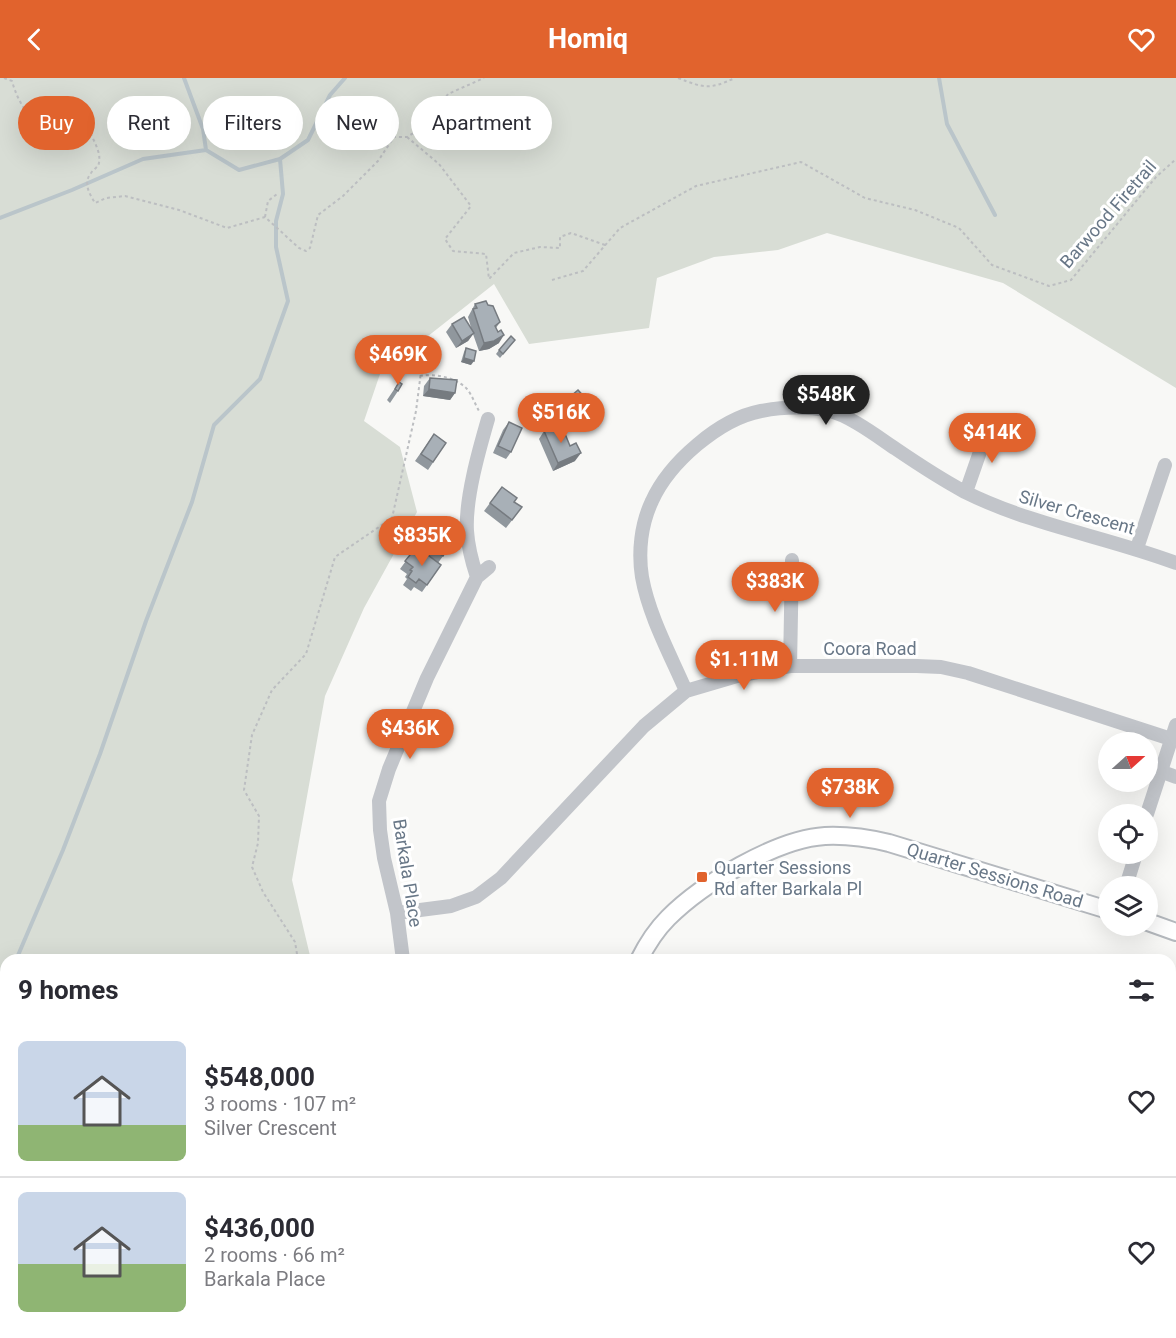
<!DOCTYPE html>
<meta charset="utf-8">
<style>
:root{--surface:#fff;--page:#f2f2f3;--text:#2b2b33;--muted:#7c7c81;--line:#e1e1e2;--accent:#e1632d}
body{margin:0;font-family:Roboto,sans-serif;background:var(--page);color:var(--text);height:100vh;display:flex;flex-direction:column;font-size:22px;white-space:nowrap}
*{box-sizing:border-box;margin:0}
p{font-size:20px;color:var(--muted)}
.icon{flex:none;width:33px;height:33px;fill:none;stroke:currentColor;stroke-width:2;stroke-linecap:round;stroke-linejoin:round}
.map{position:relative;flex:1;overflow:hidden}
.details{position:absolute;left:0px;top:876px;width:1176px;height:384px;display:flex;flex-direction:column;background:var(--surface);border-radius:18px 18px 0 0;box-shadow:0 6px 24px #0002}
.details>*{flex:none}
.banner{position:absolute;left:18px;top:18px;width:600px;height:54px;display:flex;gap:12px}
.needle{width:39px;rotate:69deg}
.tools{position:absolute;left:1098px;top:654px;display:grid;gap:12px}
.tools a{display:grid;place-items:center;width:60px;height:60px;border-radius:50%;background:var(--surface);box-shadow:0 6px 24px #0002;font-size:30px}
.price{position:absolute;translate:-50% -51px;padding:0 14px;border-radius:21px;background:var(--accent);color:#fff;font-size:20px;line-height:39px;filter:drop-shadow(0 2px 3px #0008)}
.price::after{content:'';position:absolute;left:50%;top:36px;width:18px;height:14px;margin-left:-9px;background:inherit;clip-path:polygon(0 0,100% 0,50% 100%)}
.price.current{background:#222;color:#fff}
ul{padding:0;list-style:none}
li{display:flex;align-items:center;gap:18px;height:150px;padding:0 18px}
li+li{border-top:2px solid var(--line)}
li span{display:grid;place-items:center;flex:none;width:168px;height:120px;border-radius:9px;color:#555}
li>.icon{margin-inline-start:auto}
span .icon{width:72px;height:72px;fill:#fffc;stroke-width:1}
li b{font-size:26px}
h2{display:flex;justify-content:space-between;align-items:center;height:72px;padding:0 18px;font-size:26px}
.tag{padding:0 21px;border-radius:27px;background:var(--surface);box-shadow:0 6px 24px #0002;font-size:21px;line-height:54px}
.tag.current{background:var(--accent);color:#fff}
header{display:flex;justify-content:space-between;align-items:center;height:78px;padding:0 18px;background:var(--accent);color:#fff;font-size:27px;font-weight:700}
.map>svg:first-child{display:block}
.green{fill:#d8ddd5}
.lines{fill:none;stroke-linecap:round;stroke-linejoin:round}
.stream{stroke:#bac5ca;stroke-width:4}
.major-casing{stroke:#b5b9be;stroke-width:20}
.path{stroke:#bcbec1;stroke-width:2;stroke-dasharray:3 3;stroke-linecap:butt}
.minor{stroke:#c2c5ca;stroke-width:14}
.major{stroke:#fff;stroke-width:16}
.wall{fill:#90979d}
.shaded-wall{fill:#767b80}
.building{fill:#a8b0b7;stroke:#767b80;stroke-width:1.5}
.poi-dot{fill:#e1632d;stroke:#fff;stroke-width:2}
.labels{text-anchor:middle;dominant-baseline:central;stroke-width:6;stroke-linejoin:round;paint-order:stroke}
.street-label{font-size:18px;fill:#687787;stroke:#fff}
.poi-label{font-size:18px;fill:#687787;stroke:#fff;text-anchor:start}
</style>
<header><svg class="icon" aria-label="back" viewBox="0 0 24 24"><path d="M15 5l-7 7 7 7"/></svg>Homiq<svg class="icon" aria-label="heart" viewBox="0 0 24 24"><path d="M12 20l-8-8c-3-5 5-10 8-4 3-6 11-1 8 4z"/></svg></header>
<div class="map">
<svg width="1176" height="1260" viewBox="0 0 1176 1260">
<rect width="100%" height="100%" fill="#f8f8f6"/>
<path class="green" d="M0 0H1176V310L1003 205 827 155 778 172 714 179 657 200 649 250 529 266 494 206 380 296 364 343 400 369 417 434 364 530 325 618 292 802 311 882H6V1254H228L229 1260H0Z
M1170 1000H1176V1260H238L267 1254H1170Z"/>
<g class="lines">
<path class="stream" d="M184 0 203 51 206 72 239 92 280 81 308 62 330 17 345 0
M939 0 947 46 995 137
M0 140 72 112 143 81 206 72
M16 882 63 772 100 676 146 543 192 424 214 347 260 301 288 223 276 169V143L283 116 280 81
M0 914 6 904
M867 1254 888 1260"/>
<defs>
<path id="major" d="M1148 844 1176 854
M639 882C646 868 656 852 668 840 702 806 776 761 825 758 847 757 868 760 889 765L1108 832
M96 1260 100 1254"/>
</defs>
<use href="#major" class="major-casing"/>
<path class="path" d="M4 0 12 3C18 25 29 40 46 54L56 47 64 50 74 62H80L78 54 83 50 89 52C93 62 103 76 98 88 96 90 93 92 91 95 83 105 89 115 95 125L106 120 125 118 179 132 227 150 265 139 299 170 306 173 310 170 318 137 343 118 378 83 394 59H407L430 45 448 16 484 0
M678 0C704 10 709 12 735 0
M407 59 439 86 471 128 445 161 453 173 486 176 489 201 514 175 540 169 560 170V159L571 155 605 167
M265 139 268 123 277 116
M552 202 583 193 620 150 696 108 801 84 865 120 915 132 959 150 992 187 1049 208 1071 202 1156 99 1176 81
M420 298C435 295 457 300 467 311 472 317 475 326 479 333
M298 882 295 864 263 814 252 789 258 765 259 738 244 712 252 657 272 612 306 576 335 479 392 440 416 333 422 286
M462 1254 463 1260
M680 1254 711 1260
M750 1254 769 1260
M38 1260 42 1254
M297 1260 308 1254
M575 1260 576 1255 579 1254
M770 1260H782"/>
<path class="minor" d="M966 414 989 348
M1137 470 1165 387
M477 499C472 484 468 469 467 453 465 421 479 372 488 341
M790 588 792 482
M686 613C670 576 649 538 642 499 638 474 641 446 652 423 669 385 719 341 761 333 783 329 807 328 829 333 849 337 878 359 896 371 918 386 941 401 965 414 1031 447 1107 459 1176 485
M1160 693 1176 699
M1147 736 1176 647
M1126 808 1136 776
M397 835 451 828 476 819 501 800 644 648 686 613 737 598 790 588H917L941 589 968 595 1171 661
M403 882 397 835 384 780 380 752 379 723 389 691 427 600 477 499 489 489
M219 1260V1254"/>
<use href="#major" class="major"/>
</g>
<path class="wall" d="M475 226 488 227 500 244 496 250 499 265 489 271 479 273 473 256 468 263 456 270 446 254 452 246 472 253 468 239Z
M515 262 500 280 496 276 499 272Z
M466 270 471 287 461 284 464 274Z
M430 300 455 315 450 322 423 318 424 308Z
M399 304 398 313 390 325 387 322Z
M558 329 584 332 564 350 561 347 575 383 553 393 539 361 544 353 561 346 553 337Z
M509 344 511 374 506 381 493 375 503 352Z
M434 356 446 365 428 392 415 383Z
M502 409 514 424 516 437 506 450 484 433Z
M434 444 443 478 438 485 441 487 422 514 414 509 411 513 403 507 407 501 405 499 407 496 400 491 414 472 423 479 424 477 416 473Z"/>
<path class="shaded-wall" d="M474 255 468 263 456 270 462 263Z
M504 257 499 265 489 271 479 273 484 265Z
M464 280 474 283 471 287 461 284Z
M429 311 455 315 450 322 423 318Z
M589 324 584 332 564 350 569 342Z
M581 375 575 383 553 393 558 385Z"/>
<path class="building" d="M486 223 488 227 493 228 500 244 495 248 498 254 501 252 504 257 494 263 484 265 473 231 477 230 475 226Z
M464 239 474 255 462 263 452 246Z
M511 258 515 262 503 276 499 272Z
M466 270 476 273 474 283 464 280Z
M430 300 457 302 455 315 429 311Z
M399 304 402 306 398 313 395 311Z
M578 312 589 324 569 342 558 329Z
M509 344 522 350 511 374 498 368Z
M561 346 570 368 576 365 581 375 558 385 544 353Z
M434 356 446 365 433 384 421 376Z
M502 409 517 420 514 424 522 429 512 442 490 425Z
M434 444 455 457 443 478 422 465Z
M414 472 423 479 425 475 441 487 427 507 419 501 416 505 408 499 412 493 410 492 413 489 405 483Z"/>
<rect class="poi-dot" x="696" y="793" width="12" height="12" rx="3"/>
<g class="labels">
<g class="street-label">
<text transform="translate(1108 136) rotate(-49)">Barwood Firetrail</text>
<text transform="translate(1077 434) rotate(16)">Silver Crescent</text>
<text x="870" y="570">Coora Road</text>
<text transform="translate(408 795) rotate(81)">Barkala Place</text>
<text transform="translate(995 797) rotate(17)">Quarter Sessions Road</text>
</g>
<g class="poi-label">
<text x="714" y="789">Quarter Sessions<tspan x="714" dy="21">Rd after Barkala Pl</tspan></text>
</g>
</g>
</svg>
<div class="tools">
<a><svg class="needle" viewBox="-14 -14 28 28"><path d="M0-13l5 13h-10z" fill="#e53935"/><path d="M0 13l5-13h-10z" fill="#7c7c81"/></svg></a>
<a><svg class="icon" aria-label="locate" viewBox="0 0 24 24"><circle cx="12" cy="12" r="6"/><path d="M12 2v4M12 18v4M2 12h4M18 12h4"/></svg></a>
<a><svg class="icon" aria-label="layers" viewBox="0 0 24 24"><path d="M12 4l9 5-9 5-9-5zM3 14l9 5 9-5"/></svg></a>
</div>
<b class="price" style="left:398px;top:308px">$469K</b>
<b class="price current" style="left:826px;top:348px">$548K</b>
<b class="price" style="left:561px;top:366px">$516K</b>
<b class="price" style="left:992px;top:386px">$414K</b>
<b class="price" style="left:422px;top:489px">$835K</b>
<b class="price" style="left:775px;top:535px">$383K</b>
<b class="price" style="left:744px;top:613px">$1.11M</b>
<b class="price" style="left:410px;top:682px">$436K</b>
<b class="price" style="left:850px;top:741px">$738K</b>
<div class="banner">
<a class="tag current">Buy</a>
<a class="tag">Rent</a>
<a class="tag">Filters</a>
<a class="tag">New</a>
<a class="tag">Apartment</a>
</div>
<section class="details">
<h2>9 homes<svg class="icon" aria-label="filters" viewBox="0 0 24 24"><path d="M4 7h16M4 17h16"/><circle cx="9" cy="7" r="2"/><circle cx="15" cy="17" r="2"/></svg></h2>
<ul>
<li><span style="background:linear-gradient(#c9d6e8 70%,#8fb573 0)"><svg class="icon" aria-label="home" viewBox="0 0 24 24"><path d="M3 11l9-7 9 7M6 9v11h12V9"/></svg></span><div><b>$548,000</b><p>3 rooms · 107 m²</p><p>Silver Crescent</p></div><svg class="icon" aria-label="heart" viewBox="0 0 24 24"><path d="M12 20l-8-8c-3-5 5-10 8-4 3-6 11-1 8 4z"/></svg></li>
<li><span style="background:linear-gradient(#c9d6e8 60%,#8fb573 0)"><svg class="icon" aria-label="home" viewBox="0 0 24 24"><path d="M3 11l9-7 9 7M6 9v11h12V9"/></svg></span><div><b>$436,000</b><p>2 rooms · 66 m²</p><p>Barkala Place</p></div><svg class="icon" aria-label="heart" viewBox="0 0 24 24"><path d="M12 20l-8-8c-3-5 5-10 8-4 3-6 11-1 8 4z"/></svg></li>
</ul>
</section>
</div>
